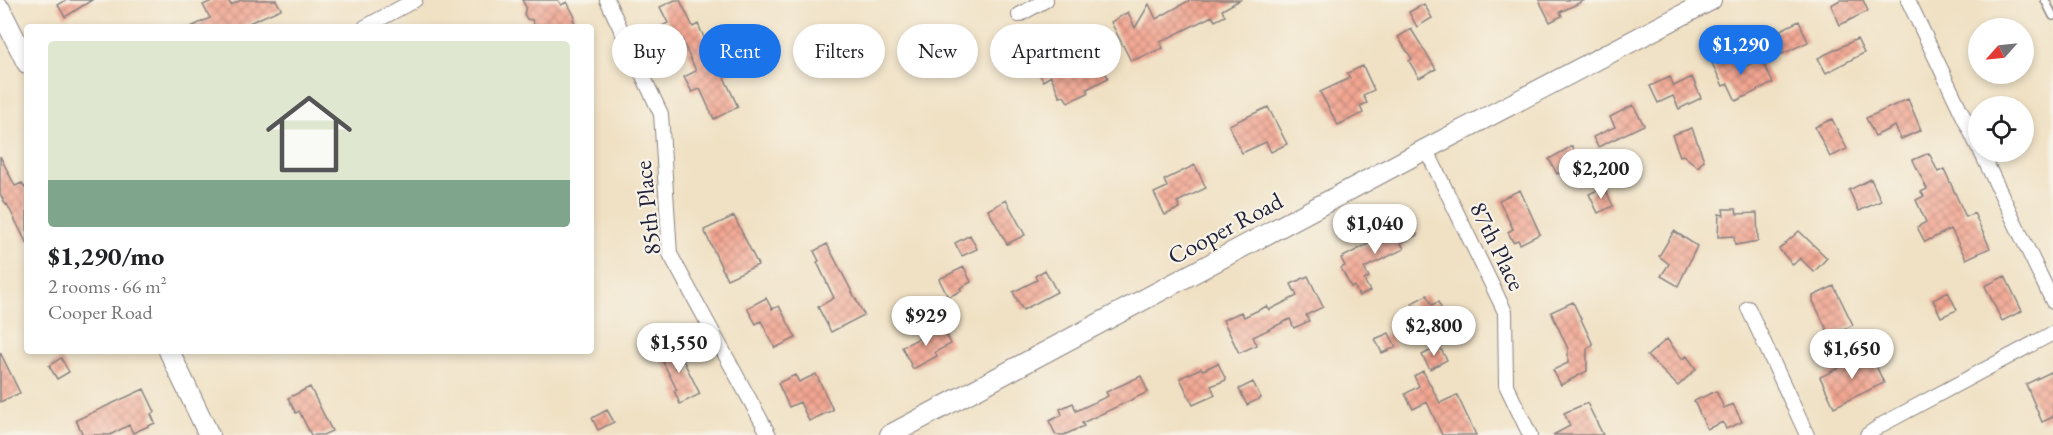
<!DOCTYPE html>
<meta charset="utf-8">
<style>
:root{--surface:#fff;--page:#f2f2f2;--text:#202124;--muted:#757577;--accent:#1a73e8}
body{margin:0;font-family:"EB Garamond",serif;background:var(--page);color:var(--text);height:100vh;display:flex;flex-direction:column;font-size:22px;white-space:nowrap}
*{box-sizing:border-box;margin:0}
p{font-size:20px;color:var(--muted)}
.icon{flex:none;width:33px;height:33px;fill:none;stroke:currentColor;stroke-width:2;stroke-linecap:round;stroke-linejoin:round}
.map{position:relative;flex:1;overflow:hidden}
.drawer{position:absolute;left:24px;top:24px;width:570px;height:330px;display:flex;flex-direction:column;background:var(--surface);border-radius:6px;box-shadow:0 3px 9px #0003}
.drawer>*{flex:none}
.banner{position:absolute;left:612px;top:24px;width:570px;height:54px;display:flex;gap:12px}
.needle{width:39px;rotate:243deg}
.tools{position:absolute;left:1968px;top:18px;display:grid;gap:12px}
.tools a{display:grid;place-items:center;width:66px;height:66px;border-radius:50%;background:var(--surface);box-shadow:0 3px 9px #0003;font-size:30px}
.price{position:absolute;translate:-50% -51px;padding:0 14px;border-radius:21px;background:#fff;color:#222;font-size:20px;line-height:39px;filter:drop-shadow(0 2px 3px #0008)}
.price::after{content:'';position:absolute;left:50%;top:36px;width:18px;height:14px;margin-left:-9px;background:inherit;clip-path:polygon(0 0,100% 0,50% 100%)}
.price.active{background:var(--accent);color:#fff}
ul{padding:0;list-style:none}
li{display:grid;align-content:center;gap:12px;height:318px;padding:0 24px}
li span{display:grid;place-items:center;height:186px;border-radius:6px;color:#555}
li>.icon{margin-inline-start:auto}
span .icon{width:108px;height:108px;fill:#fffc;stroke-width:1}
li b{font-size:26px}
.chip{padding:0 21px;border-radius:27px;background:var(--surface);box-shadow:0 3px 9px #0003;font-size:21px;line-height:54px}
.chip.active{background:var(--accent);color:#fff}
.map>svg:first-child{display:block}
.building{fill:url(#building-cross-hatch)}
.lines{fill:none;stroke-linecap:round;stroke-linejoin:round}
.lane-casing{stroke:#898280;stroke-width:10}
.street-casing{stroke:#898280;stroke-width:16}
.secondary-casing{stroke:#898280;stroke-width:22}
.lane{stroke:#fff;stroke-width:7}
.street{stroke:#fff;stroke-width:14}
.secondary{stroke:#fff;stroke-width:20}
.labels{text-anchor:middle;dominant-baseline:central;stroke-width:4.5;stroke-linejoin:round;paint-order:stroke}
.street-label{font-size:24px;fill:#22223b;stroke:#f7f3e8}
</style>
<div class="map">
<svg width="2053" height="435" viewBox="0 0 2053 435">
<defs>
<pattern id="building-cross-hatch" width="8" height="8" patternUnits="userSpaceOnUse" patternTransform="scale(1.5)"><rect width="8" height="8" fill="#f3a692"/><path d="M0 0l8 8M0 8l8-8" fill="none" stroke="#c48778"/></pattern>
</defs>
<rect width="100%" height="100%" fill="#f7f3e8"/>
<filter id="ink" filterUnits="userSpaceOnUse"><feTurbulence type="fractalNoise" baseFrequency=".0167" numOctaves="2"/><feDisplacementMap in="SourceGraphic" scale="12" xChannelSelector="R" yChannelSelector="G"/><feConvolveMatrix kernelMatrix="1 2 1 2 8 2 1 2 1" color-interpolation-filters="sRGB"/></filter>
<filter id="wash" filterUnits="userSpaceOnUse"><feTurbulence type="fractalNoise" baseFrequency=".008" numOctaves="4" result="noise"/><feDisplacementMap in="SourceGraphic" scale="24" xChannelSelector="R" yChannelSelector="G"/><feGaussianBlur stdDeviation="1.35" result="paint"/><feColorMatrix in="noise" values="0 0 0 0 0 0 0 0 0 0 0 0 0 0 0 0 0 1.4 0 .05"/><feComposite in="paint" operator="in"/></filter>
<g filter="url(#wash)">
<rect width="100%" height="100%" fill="#f0e1c4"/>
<g id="blocks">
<path class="building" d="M66 0H92L65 17 58 5Z
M214 0H228L231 5 241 0H276L281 9 240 27H191L210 18 203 5Z
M522 0H558L561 5 567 2 575 17 573 19 577 27H535L532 20 527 19 524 14 526 7Z
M675 0H680L693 27 698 24 715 62 724 58 731 73 724 77 738 107 714 119 700 89 692 92 684 77 696 71 680 36 667 42 660 27 668 23 660 7Z
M1190 0H1240L1222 10 1225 16 1215 21 1212 16 1160 42 1163 48 1131 61 1111 22 1128 12 1135 28 1149 4 1156 19Z
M1539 0H1585L1560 12 1562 16 1550 22Z
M1840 0H1863L1868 11 1840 25 1831 5Z
M1424 4 1432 18 1417 27 1409 12Z
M1799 21 1808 42 1780 55 1770 35Z
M1411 29 1436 69 1419 78 1409 61 1412 59 1398 37Z
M1857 39 1864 53 1826 73 1818 58Z
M1058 50 1067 69 1097 54 1108 78 1087 89 1088 93 1068 102 1064 96 1060 97 1051 76 1043 81 1034 62Z
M1732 51 1740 69 1761 59 1773 83 1736 101 1728 84 1723 86 1711 61Z
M1363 66 1374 90 1363 95 1367 103 1360 106 1363 113 1338 125 1320 92 1350 78 1347 73Z
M1670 77 1674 86 1692 77 1701 98 1679 109 1673 96 1658 103 1650 86Z
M1908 99 1921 130 1901 139 1895 126 1875 136 1866 118Z
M1633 105 1644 125 1598 147 1593 137 1615 127 1610 117Z
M1268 107 1287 144 1271 152 1266 142 1242 153 1229 125Z
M1832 119 1847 149 1830 157 1815 127Z
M1692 128 1704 160 1698 167 1683 155 1680 156 1672 135Z
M1572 146 1580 163 1557 174 1549 159Z
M1929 153 1938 172 1944 169 1966 217 1974 213 1990 248 1966 259 1951 229 1925 242 1917 227 1926 222 1916 200 1924 196 1921 192 1927 189 1913 160Z
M0 156 15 186 22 183 27 191V244L7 204 6 205 0 194Z
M1195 165 1206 188 1177 202 1180 208 1165 215 1154 193 1167 187 1164 180Z
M1871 179 1881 201 1859 211 1849 190Z
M1604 187 1613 206 1598 213 1589 194Z
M1520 190 1540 234 1520 244 1518 240 1513 242 1508 232 1513 229 1499 200Z
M1006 200 1025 235 1007 244 988 210Z
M1723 209H1736L1737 214 1757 213 1758 241 1735 245 1734 236 1718 237 1719 214 1724 215Z
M734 216 758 265 727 279 704 230Z
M1410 219 1417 235 1401 243 1404 249 1364 268 1369 277 1364 280 1370 291 1359 296 1354 286 1351 287 1341 268 1345 266 1341 258 1391 232 1389 229Z
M1674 231 1697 246 1678 286 1661 276 1669 264 1659 256Z
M1799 231 1827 258 1814 272 1800 258 1793 265 1779 249Z
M970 235 977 249 962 256 955 243Z
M827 244 864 315 831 332 818 307 834 298 817 262 819 261 814 251Z
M964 267 971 282 960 288 961 291 948 297 939 279Z
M1045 270 1057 292 1023 310 1013 292 1037 280 1035 276Z
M1308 276 1323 307 1306 315 1309 321 1294 328 1290 319 1253 337 1257 345 1239 353 1223 320 1241 312 1244 317 1267 306 1269 310 1297 296 1291 284Z
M2005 276 2022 311 2002 321 1985 286Z
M1834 286 1853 325 1830 336 1813 301V296Z
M1948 292 1957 310 1941 317 1933 300Z
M1427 295 1432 305 1438 302 1450 324 1429 335 1412 303Z
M766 298 772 309 779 306 796 338 775 348 761 321 756 324 747 308Z
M1573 302 1593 345 1587 348V371L1561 385 1553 370 1568 363V349L1551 312Z
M942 326 951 344 935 352 937 356 913 369 902 347Z
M1389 333 1396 347 1382 353 1375 339Z
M1667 339 1682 359 1687 356 1696 369 1678 386 1647 356Z
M675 344 700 394 680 404 674 391 677 390 658 352Z
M1439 346 1447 360 1430 369 1422 355Z
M0 352 20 393 0 402Z
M1870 353 1884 383 1834 407 1820 377Z
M61 358 69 372 57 379 49 366Z
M1218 363 1226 380 1211 386 1215 395 1193 405 1180 378 1201 368 1203 370Z
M1423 371 1440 403 1457 395 1476 435H1442L1427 402 1413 409 1405 394 1419 386 1414 376Z
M2053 371V417L2042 422 2026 384Z
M816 374 833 410 809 421 800 402 789 407 778 383 795 375 799 382Z
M1141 376 1148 392 1082 423 1084 426 1064 435H1056L1049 421 1062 415 1060 409 1073 403 1076 411 1108 396 1106 392Z
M1253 382 1261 398 1247 405 1239 389Z
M310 387 332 431 323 435H311L299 411 296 413 288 398Z
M144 389 155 412 151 414 155 423 133 433 129 425 110 435H83L76 420Z
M1716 391 1724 408 1733 404 1742 422 1726 429 1723 422 1707 429 1694 401Z
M1587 403 1603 435H1553L1570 426 1564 413Z
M607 410 614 422 598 430 592 418Z"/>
</g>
</g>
<g filter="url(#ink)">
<use href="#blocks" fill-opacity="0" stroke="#898280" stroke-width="1.5"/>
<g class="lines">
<defs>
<path id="lane" d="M2045 0 2053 16"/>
<path id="street" d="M607 0 661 114 670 254 769 435
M1908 0 1978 147
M1019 15 1046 0
M365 27 415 0
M1426 149 1505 312 1506 385 1530 435
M1981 152 2053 302
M1748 308 1807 435
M1867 435 1883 424 2053 333"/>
<path id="secondary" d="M0 9 27 63
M169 351 209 435
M890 435 1426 149 1711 0"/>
</defs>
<use href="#lane" class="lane-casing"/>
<use href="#street" class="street-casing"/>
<use href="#secondary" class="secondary-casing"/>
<use href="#lane" class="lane"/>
<use href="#street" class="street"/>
<use href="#secondary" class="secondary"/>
</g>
</g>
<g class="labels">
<g class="street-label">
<text transform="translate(647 208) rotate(-96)">85th Place</text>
<text transform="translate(1225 228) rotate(-28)">Cooper Road</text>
<text transform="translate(1498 246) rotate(64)">87th Place</text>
</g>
</g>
</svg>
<div class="tools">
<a><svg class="needle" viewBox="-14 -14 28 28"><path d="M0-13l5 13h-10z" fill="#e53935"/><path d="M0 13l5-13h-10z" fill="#757577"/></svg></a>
<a><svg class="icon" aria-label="locate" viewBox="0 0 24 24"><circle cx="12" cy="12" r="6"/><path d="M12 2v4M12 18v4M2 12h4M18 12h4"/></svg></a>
</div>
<b class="price active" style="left:1741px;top:76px">$1,290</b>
<b class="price" style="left:1601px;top:200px">$2,200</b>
<b class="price" style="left:1375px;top:255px">$1,040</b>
<b class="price" style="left:926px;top:347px">$929</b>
<b class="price" style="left:1434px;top:357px">$2,800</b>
<b class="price" style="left:679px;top:374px">$1,550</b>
<b class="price" style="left:1852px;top:380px">$1,650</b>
<div class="banner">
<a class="chip">Buy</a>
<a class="chip active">Rent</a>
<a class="chip">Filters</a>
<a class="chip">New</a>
<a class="chip">Apartment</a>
</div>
<section class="drawer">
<ul>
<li><span style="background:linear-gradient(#dfe7d0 75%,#7fa58c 0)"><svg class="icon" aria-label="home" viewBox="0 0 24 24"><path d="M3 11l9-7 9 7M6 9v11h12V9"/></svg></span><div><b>$1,290/mo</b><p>2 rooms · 66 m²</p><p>Cooper Road</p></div></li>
</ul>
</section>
</div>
